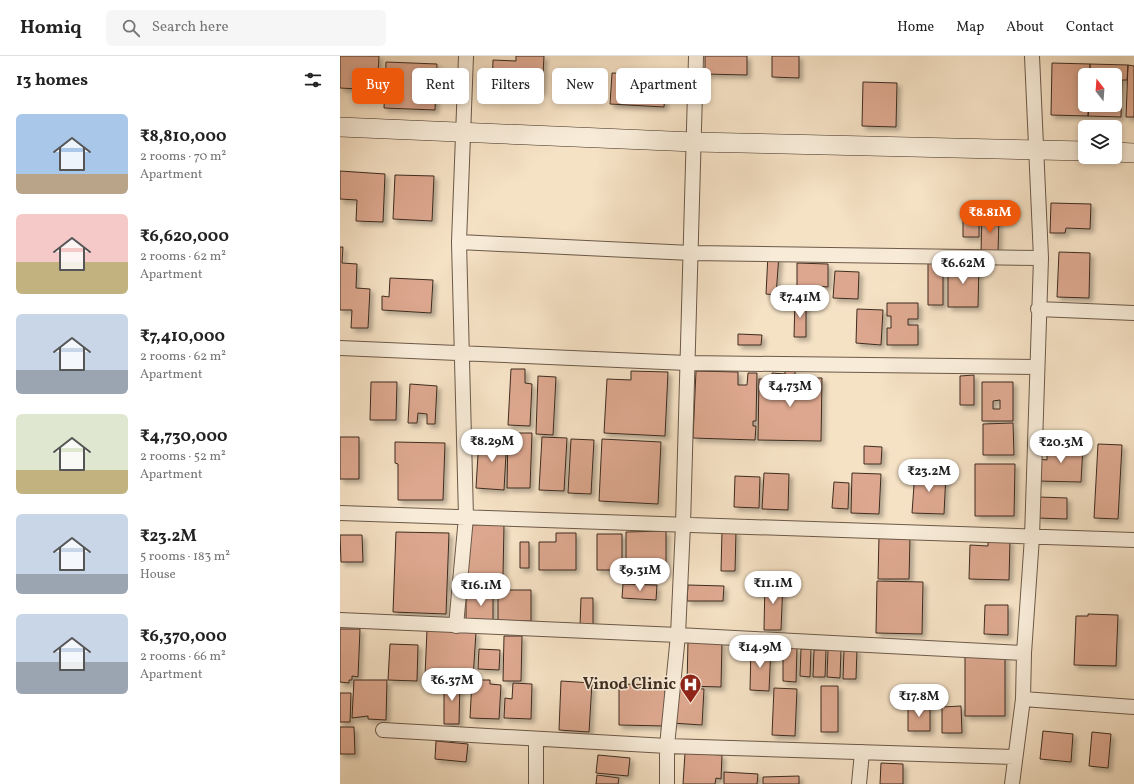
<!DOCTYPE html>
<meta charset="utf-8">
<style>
:root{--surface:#fff;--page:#f6f6f6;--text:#222;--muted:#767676;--line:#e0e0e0;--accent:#ea580c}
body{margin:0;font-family:Vollkorn,serif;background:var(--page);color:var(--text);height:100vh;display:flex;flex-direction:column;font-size:15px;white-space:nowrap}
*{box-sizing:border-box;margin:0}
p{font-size:13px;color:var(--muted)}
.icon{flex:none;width:22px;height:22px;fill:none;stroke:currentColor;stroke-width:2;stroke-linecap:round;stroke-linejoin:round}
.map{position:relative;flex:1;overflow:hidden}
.sheet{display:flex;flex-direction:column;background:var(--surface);width:340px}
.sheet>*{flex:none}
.banner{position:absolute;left:12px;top:12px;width:380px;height:36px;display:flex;gap:8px}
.needle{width:26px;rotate:343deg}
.controls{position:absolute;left:738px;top:12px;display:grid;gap:8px}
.controls a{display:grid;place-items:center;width:44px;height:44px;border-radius:6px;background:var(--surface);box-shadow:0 2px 6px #0003;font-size:20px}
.price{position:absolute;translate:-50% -34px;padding:0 9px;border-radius:14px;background:#fff;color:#222;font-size:13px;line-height:26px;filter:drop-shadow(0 1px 2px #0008)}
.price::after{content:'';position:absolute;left:50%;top:24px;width:12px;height:9px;margin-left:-6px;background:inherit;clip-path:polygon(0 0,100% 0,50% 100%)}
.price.active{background:var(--accent);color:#fff}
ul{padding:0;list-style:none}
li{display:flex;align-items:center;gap:12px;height:100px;padding:0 16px}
li span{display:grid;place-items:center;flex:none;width:112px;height:80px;border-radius:6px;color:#555}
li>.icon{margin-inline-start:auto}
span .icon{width:48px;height:48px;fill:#fffc;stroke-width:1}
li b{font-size:17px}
h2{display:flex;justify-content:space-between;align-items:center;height:48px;padding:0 16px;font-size:17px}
.chip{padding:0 14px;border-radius:6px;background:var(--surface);box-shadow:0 2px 6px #0003;font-size:14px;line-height:36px}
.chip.active{background:var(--accent);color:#fff}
header{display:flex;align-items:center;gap:24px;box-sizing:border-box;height:56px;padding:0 20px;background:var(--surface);border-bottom:1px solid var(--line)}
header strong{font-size:19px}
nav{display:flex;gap:22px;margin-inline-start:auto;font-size:14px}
.search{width:280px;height:36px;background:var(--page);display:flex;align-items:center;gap:10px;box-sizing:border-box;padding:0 14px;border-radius:6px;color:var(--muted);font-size:15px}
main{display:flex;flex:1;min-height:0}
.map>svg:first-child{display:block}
.building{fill:#dca78e;stroke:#3e2c1f;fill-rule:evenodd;filter:url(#shadow)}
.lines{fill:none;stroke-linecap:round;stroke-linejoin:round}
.street-casing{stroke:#6c5948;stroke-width:16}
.secondary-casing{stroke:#3e2c1f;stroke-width:20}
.street{stroke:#f8ecd9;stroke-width:14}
.secondary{stroke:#f8ecd9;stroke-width:19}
.labels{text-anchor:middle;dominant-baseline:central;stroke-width:3;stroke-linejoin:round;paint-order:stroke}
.poi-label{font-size:16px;font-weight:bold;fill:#3e2c1f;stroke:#f8ecd9;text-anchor:end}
</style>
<header>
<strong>Homiq</strong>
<div class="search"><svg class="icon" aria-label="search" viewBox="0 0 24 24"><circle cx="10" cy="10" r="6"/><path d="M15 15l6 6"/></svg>Search here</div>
<nav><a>Home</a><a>Map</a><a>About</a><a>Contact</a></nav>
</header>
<main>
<section class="sheet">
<h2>13 homes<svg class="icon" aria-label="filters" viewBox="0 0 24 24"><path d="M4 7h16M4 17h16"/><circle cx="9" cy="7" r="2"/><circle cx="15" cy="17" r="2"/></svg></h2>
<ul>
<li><span style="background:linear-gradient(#a9c7e8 75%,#b9a48a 0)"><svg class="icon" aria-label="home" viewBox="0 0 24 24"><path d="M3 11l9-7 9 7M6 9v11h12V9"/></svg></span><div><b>₹8,810,000</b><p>2 rooms · 70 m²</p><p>Apartment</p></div></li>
<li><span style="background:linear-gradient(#f6c9c9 60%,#c2b280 0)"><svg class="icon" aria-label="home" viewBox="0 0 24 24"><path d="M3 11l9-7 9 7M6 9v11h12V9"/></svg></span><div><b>₹6,620,000</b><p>2 rooms · 62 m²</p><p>Apartment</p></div></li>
<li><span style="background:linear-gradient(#c9d6e8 70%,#9aa5b1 0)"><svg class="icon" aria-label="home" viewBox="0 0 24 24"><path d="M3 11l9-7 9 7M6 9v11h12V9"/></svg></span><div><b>₹7,410,000</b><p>2 rooms · 62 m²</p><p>Apartment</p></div></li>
<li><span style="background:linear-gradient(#dfe7d0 70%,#c2b280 0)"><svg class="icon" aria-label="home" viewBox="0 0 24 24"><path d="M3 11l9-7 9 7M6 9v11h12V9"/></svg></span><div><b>₹4,730,000</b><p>2 rooms · 52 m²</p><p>Apartment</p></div></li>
<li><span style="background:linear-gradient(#c9d6e8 75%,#9aa5b1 0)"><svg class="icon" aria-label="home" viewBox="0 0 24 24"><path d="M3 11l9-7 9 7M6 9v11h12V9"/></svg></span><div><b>₹23.2M</b><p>5 rooms · 183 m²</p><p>House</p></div></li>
<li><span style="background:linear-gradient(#c9d6e8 60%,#9aa5b1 0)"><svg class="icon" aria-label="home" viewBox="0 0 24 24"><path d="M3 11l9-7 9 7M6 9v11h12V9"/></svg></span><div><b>₹6,370,000</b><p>2 rooms · 66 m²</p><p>Apartment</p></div></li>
</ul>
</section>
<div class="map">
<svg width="794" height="728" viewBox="0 0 794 728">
<defs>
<filter id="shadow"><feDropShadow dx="3.5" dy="3.5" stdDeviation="2" flood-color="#0004"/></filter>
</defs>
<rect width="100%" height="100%" fill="#f5e1c4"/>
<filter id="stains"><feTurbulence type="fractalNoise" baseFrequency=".005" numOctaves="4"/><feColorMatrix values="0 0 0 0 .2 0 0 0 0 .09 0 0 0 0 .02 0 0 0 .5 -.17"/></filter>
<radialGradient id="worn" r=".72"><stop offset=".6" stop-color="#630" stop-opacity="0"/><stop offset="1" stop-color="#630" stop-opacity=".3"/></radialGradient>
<path class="building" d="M0 0H39L37 34 0 32Z
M176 0H204L202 36 152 33 153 4 176 5Z
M365 0H407V19L365 18Z
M432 0H459V22L432 21Z
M46 6 97 8 95 54 44 52Z
M712 7 750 8V19H745V49H749L748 60 711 59Z
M750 8 788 9 787 24H782L781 61 748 60 749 49H775V19H750Z
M788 9 794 10V61H786Z
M272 17 326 19 324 51 270 48Z
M523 26 557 27 556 71 522 70Z
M0 115 45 118 43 166 16 165 17 144 0 143Z
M55 119 94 120 92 165 53 163Z
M711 147 751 148 750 173 726 172 725 177H710Z
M627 155H639V181H623V163H627Z
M642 159H659L658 197 641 196Z
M0 191H3L2 207 17 208 16 232 30 233 28 272H11L12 254H0Z
M719 196 750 197 749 242 717 241Z
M428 198 439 199 436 239 426 238Z
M588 205 603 206V249H588Z
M457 207 488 208V231L476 230V241H457Z
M608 207H639L638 251H608Z
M495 215 519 216 518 243 493 242Z
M50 222 93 224 91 257 42 254V240L49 241Z
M466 243V281H454L455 244Z
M547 247H578V263H568V269H578V289H547V272H551V260H547Z
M517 253 543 254 541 289 516 287Z
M398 278 422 279 421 289H398Z
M171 313H185V327L192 328 190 370 168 369Z
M291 315 328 316 325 380 264 377 267 323 291 324Z
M356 315 398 316V329H407L408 317H417L416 365H413V370H416L415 384 353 382Z
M445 315H455V322H482L481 385 418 384 419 323H432V317L445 318Z
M634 319V349H620V320Z
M198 320 216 321 213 379 196 378Z
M31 326H57L56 364H30Z
M642 326H673V365H642ZM660 344V353H653V345Z
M70 328 97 330 95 368H87V358L78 357 77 367H68Z
M673 367 674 399H643V368Z
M168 377H192L190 432H167Z
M159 380H167L164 434 136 432 139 382 159 383Z
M0 381H19V423H0Z
M202 381 227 382 224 435 199 434Z
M231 383 254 384 251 438 228 437Z
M262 383 321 386 318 448 259 445Z
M55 386 105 387 103 444H58V408L55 407Z
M758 388 782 389 778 463 754 462Z
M707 389 743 390 741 426 697 425 698 403 707 404Z
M524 390 542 391 541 408H524Z
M635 408H675L674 460H635Z
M575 415 606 417 604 458 572 457Z
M424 417 449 418 448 454 422 453Z
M512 417 541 418 539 458 511 457Z
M395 420 420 421 419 452 394 451Z
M494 426 509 427 508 453 492 452Z
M699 441 727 442V463L698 462Z
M129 468 164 469 163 519 127 518Z
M326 475V517H286V476Z
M382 475H396L395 515H381Z
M56 476 109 477 106 558 53 556Z
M216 477H236V514H199V486H216Z
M257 478H282V514H257Z
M0 479H22L23 506H1Z
M539 480 570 481 569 523H538Z
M648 483 670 484 669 524 629 523 630 489 648 490Z
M180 486H189V512H180Z
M425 525H443L441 574H424Z
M537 525 583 526 582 578 536 577Z
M283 528 317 529 316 544 282 542Z
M348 529 384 530 383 545H347Z
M143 530H153V566H126V541H143Z
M158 534H191V565H158Z
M241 542H253V570H240Z
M645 549H668V579L644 578Z
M748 558 778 559 776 610 734 609 736 560H748Z
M0 573H20L18 621 12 620V624H9V627L0 626Z
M87 574 136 576 133 623 85 620Z
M164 580H182L181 625H163Z
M348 584 382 585 381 631 347 630Z
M50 588 78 589 77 625 48 624Z
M411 591H431L429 635 410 634Z
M443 592H457L456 626 443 625Z
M139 593 160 594 159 614 138 613Z
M461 593H471L470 621 460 620Z
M488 593 501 594 500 622 487 621Z
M504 593H517L516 623H503Z
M474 594H486L485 621H473Z
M625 599H665V660H625Z
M104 623 120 624 119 668H104Z
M14 624H47L46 664 28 663V660L12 662Z
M132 624H150V628L161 629 159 663 130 662Z
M221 625 252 627 249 676 219 674Z
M173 627 192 628 191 663 164 662 165 642 172 643Z
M279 628 325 629V670L279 669Z
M481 630H498V676H481Z
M335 632 364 633 362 669 332 667Z
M434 632 457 633 455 680 432 679Z
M0 637H11L10 666H0Z
M590 649V675H568V650Z
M621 650 622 677H602V651Z
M0 671H14L15 698H0Z
M703 675 733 678 731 706 700 703Z
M752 676 771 678 768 712 749 710Z
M96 685 128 688 126 706 95 703Z
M345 697 382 699 381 723 376 722 375 728H343Z
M258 699 290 702 288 720 256 717Z
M541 707 563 708V728H540Z
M384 716 418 718 417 728H384Z
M257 719 279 722 278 728H256Z
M459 720V728H423V721Z"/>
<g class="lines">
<defs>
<path id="street" d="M119 186 351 197 701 202
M698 253 794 257
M0 292 347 307 696 311
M0 457 794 484
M0 564 338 579 684 597
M116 570 126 461 119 186 126 0
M683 643 794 651
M43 674 327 690 674 701
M196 683V728
M327 728V690L338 579 343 469 356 0
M519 728 522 696
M672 728 683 643 684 597 692 481 701 202 692 0"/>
<path id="secondary" d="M0 71 354 86 745 95
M775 96 794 97"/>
</defs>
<use href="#street" class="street-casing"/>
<use href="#secondary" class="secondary-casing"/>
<use href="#street" class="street"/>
<use href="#secondary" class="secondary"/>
</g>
<defs>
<symbol id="hospital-pin" viewBox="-11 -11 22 30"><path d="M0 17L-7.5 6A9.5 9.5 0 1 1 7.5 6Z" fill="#8f2418" stroke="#f8ecd9"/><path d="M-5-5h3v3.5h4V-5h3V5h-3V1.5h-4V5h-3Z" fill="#fff"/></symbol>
</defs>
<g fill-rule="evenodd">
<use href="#hospital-pin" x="338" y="616" width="25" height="34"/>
</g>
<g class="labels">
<g class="poi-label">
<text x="336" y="629">Vinod Clinic</text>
</g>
</g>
<rect width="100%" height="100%" filter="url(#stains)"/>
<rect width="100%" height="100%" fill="url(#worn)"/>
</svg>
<div class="controls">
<a><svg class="needle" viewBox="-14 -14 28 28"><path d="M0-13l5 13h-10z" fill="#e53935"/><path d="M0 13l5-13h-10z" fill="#767676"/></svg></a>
<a><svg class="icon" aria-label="layers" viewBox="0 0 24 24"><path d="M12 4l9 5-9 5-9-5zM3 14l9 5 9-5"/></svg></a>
</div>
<b class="price active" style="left:650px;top:178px">₹8.81M</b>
<b class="price" style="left:623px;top:229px">₹6.62M</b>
<b class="price" style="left:460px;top:263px">₹7.41M</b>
<b class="price" style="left:450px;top:352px">₹4.73M</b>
<b class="price" style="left:152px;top:407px">₹8.29M</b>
<b class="price" style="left:721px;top:408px">₹20.3M</b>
<b class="price" style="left:589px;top:437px">₹23.2M</b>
<b class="price" style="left:300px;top:536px">₹9.31M</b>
<b class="price" style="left:433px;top:549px">₹11.1M</b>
<b class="price" style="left:141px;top:551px">₹16.1M</b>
<b class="price" style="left:420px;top:613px">₹14.9M</b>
<b class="price" style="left:112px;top:646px">₹6.37M</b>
<b class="price" style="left:579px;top:662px">₹17.8M</b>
<div class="banner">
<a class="chip active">Buy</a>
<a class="chip">Rent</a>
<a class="chip">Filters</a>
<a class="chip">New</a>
<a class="chip">Apartment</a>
</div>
</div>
</main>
